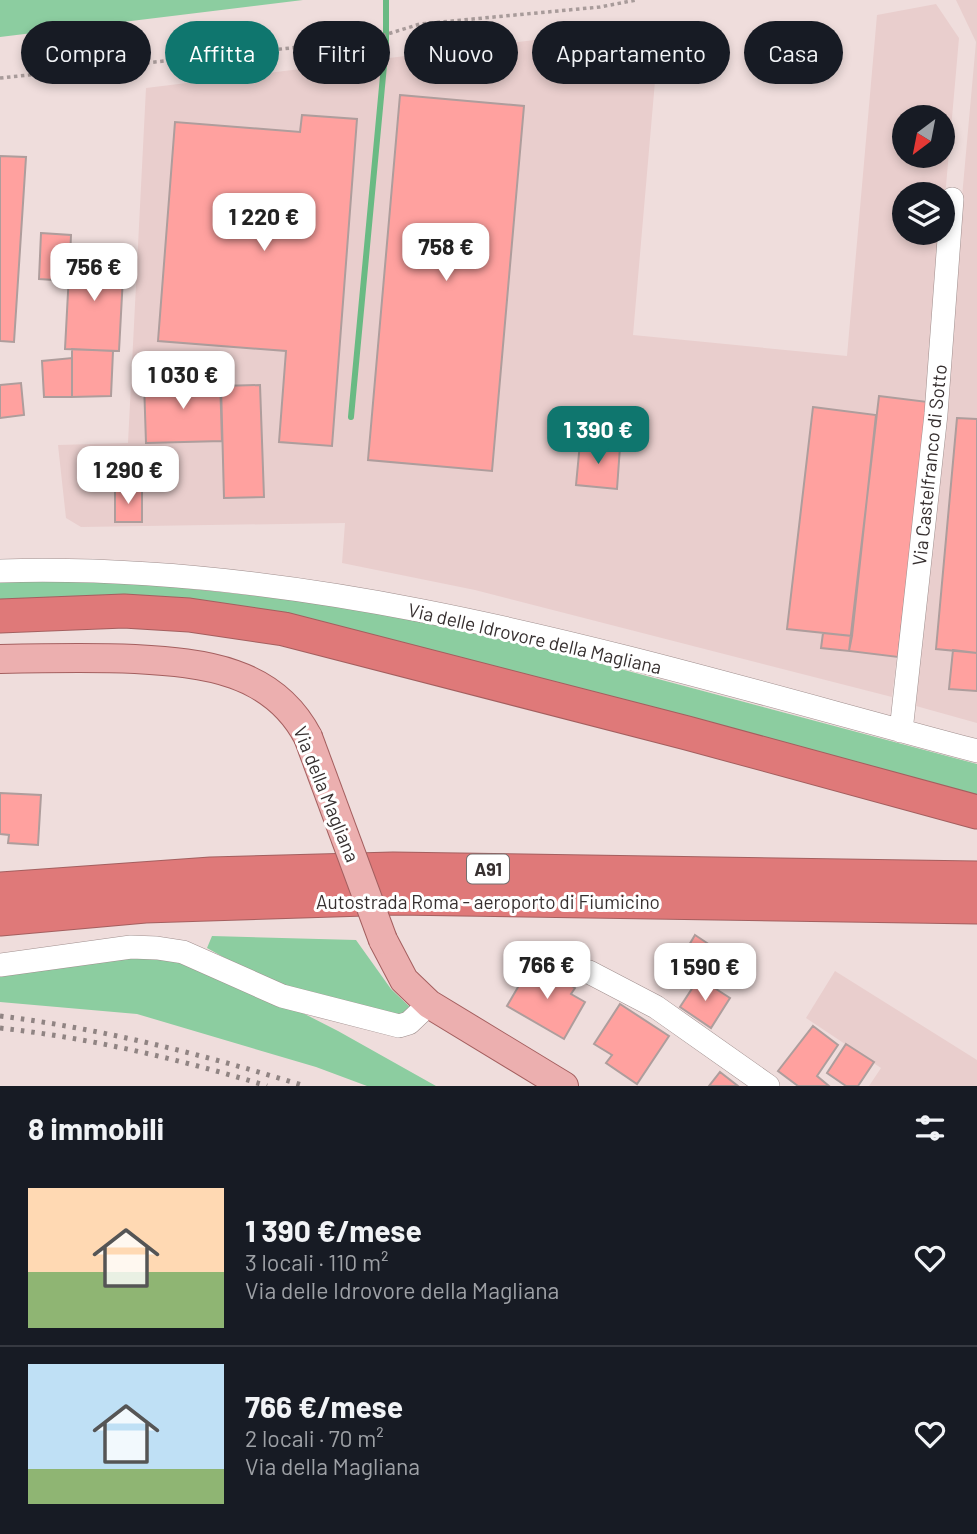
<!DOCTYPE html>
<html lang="it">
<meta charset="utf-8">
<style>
:root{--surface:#171b24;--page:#242831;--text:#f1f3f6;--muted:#9ea1a6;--line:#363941;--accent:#0f766e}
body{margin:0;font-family:Barlow,sans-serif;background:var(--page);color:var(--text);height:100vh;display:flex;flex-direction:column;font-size:26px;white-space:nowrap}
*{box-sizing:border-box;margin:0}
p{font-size:23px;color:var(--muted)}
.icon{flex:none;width:38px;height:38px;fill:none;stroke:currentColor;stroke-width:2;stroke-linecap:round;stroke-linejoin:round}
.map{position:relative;height:1086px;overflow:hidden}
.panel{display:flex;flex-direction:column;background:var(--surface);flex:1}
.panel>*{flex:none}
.guide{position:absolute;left:21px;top:21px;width:936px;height:63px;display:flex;gap:14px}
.needle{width:46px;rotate:212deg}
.fabs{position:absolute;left:892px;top:105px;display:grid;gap:14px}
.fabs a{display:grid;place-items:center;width:63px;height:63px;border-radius:50%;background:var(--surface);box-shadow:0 4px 10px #0003;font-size:35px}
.price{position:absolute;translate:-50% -60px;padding:0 16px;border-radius:14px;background:#fff;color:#222;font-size:23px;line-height:46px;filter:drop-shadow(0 2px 4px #0008)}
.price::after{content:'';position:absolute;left:50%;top:42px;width:21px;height:16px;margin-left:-10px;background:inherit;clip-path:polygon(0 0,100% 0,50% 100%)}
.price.current{background:var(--accent);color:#fff}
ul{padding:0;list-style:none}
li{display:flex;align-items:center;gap:21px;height:175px;padding:0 28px}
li+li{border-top:2px solid var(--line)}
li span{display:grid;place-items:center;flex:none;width:196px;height:140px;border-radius:0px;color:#555}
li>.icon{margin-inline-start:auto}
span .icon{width:84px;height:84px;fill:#fffc;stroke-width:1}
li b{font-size:30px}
h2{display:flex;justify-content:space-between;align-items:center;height:84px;padding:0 28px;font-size:30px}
.chip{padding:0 24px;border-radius:32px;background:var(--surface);box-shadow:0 4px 10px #0003;font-size:24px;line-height:63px}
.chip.current{background:var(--accent);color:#fff}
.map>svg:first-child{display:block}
.built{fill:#e9cecd;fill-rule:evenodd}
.green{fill:#8ccda0}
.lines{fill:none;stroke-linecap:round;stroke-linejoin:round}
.stream{stroke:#69ba83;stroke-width:6}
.building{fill:#ffa19f;stroke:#ae9d9c;stroke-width:2}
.minor-casing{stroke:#a08f8e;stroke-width:24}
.major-casing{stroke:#a45f5f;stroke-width:30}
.highway-casing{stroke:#a45f5f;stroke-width:35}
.path{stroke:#a89b9a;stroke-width:3.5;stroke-dasharray:3.5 3.5;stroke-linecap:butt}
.minor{stroke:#fff;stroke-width:23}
.major{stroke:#ecafaf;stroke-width:28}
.highway{stroke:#df7979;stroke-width:33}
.rail{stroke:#908483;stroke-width:5;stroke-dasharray:3.5 7;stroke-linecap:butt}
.major-bridge-casing{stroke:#a45f5f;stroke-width:30;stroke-linecap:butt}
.major-bridge{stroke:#ecafaf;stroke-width:28}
.labels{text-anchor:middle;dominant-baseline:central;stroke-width:6;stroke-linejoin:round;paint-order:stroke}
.shield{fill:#fff;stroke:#736e6e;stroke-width:2}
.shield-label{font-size:18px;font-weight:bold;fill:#373030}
.street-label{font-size:19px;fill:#373030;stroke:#fff}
</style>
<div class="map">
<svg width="977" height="1086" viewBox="0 0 977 1086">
<rect width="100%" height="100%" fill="#efdddc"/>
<path class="built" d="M956 0H977V723L916 706 976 42Z
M936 4 959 38 943 220V194H905V233H942L928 402 892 697 475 590 342 563 345 523 81 527 66 518 58 445 128 443 146 88 551 38 548 80 655 81 633 335 847 356 877 15ZM905 117H943V156H905Z
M835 971 977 1060V1086H869L881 1068 806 1018Z"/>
<path class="green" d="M0 0H303L0 37Z
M0 582H126L325 603 504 638 977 764V800L424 654 0 605Z
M212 936 356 940 391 989 411 1008 399 1016 290 994 207 948Z
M139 949 191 956 338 1031 436 1086H367L316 1067 137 1014 0 1002V972Z"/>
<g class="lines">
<path class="stream" d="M351 417 386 44V0"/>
</g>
<path class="building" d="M400 95 524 106 492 471 368 460Z
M302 115 357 119 332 446 279 442 286 351 158 341 175 122 300 132Z
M0 156 26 157 14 342 0 341Z
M41 233 71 235 69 281 39 279Z
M70 255 124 258 119 351 65 349Z
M72 349 113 351 111 396 72 397Z
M72 358V397H44L42 361Z
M220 379 222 441 146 443 144 382Z
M21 383 24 415 0 418V385Z
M260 385 264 497 224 498 221 386Z
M879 396 928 402 898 657 849 651Z
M813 407 876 415 852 636 787 629Z
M957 418 977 419V653L936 649Z
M580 443 620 447 617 489 576 485Z
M115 490 142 491V522H115Z
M823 633 852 636 849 651 821 648Z
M953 650 977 653V691L949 689Z
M0 793 41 795 38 845 8 843 9 835 0 834Z
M695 935 710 945 700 961 685 952Z
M532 963 575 988 571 994 585 1002 564 1039 507 1006Z
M699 978 730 998 711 1028 680 1007Z
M620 1004 669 1036 637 1084 606 1063 612 1055 594 1044Z
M813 1026 838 1045 817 1076 829 1086H798L778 1071Z
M846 1044 874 1062 858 1086H846L827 1073Z
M720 1072 738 1086H709Z"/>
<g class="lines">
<defs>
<path id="minor" d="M0 571C333 561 658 667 977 751
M901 731 936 414 952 199
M0 965 131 947 157 948 183 952 282 996 399 1026 409 1023 429 1004
M589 972 656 1007 768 1086"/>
<path id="major" d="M0 659C45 658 90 657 135 659 204 663 273 670 308 737
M383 940 404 980 429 1004 564 1086"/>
<path id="highway" d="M0 616 124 611 189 615 284 629 687 733 977 812
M0 889 211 874 393 869 977 878
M0 919 145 906 397 898 977 907"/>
</defs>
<use href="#minor" class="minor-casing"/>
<use href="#major" class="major-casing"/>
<use href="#highway" class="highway-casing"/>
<path class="path" d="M0 78 368 40 420 24 600 7 636 0"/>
<use href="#minor" class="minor"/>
<use href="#major" class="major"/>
<use href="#highway" class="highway"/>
<path class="rail" d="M0 1016C104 1029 205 1055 305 1086
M0 1028C90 1038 180 1059 267 1086"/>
<defs>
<path id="major-bridge" d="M308 737 383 940"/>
</defs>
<use href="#major-bridge" class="major-bridge-casing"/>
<use href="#major-bridge" class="major-bridge"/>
</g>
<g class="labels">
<rect class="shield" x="467" y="854.5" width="42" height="29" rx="5"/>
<g class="shield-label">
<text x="488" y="869">A91</text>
</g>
<g class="street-label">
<text transform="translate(929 465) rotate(-84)">Via Castelfranco di Sotto</text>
<text transform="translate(535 638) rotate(13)">Via delle Idrovore della Magliana</text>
<text transform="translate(327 794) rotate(68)">Via della Magliana</text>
<text x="488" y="901">Autostrada Roma - aeroporto di Fiumicino</text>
</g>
</g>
</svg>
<div class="fabs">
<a><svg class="needle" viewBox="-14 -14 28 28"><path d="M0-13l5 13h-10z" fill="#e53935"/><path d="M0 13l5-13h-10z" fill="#9ea1a6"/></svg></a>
<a><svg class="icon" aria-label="layers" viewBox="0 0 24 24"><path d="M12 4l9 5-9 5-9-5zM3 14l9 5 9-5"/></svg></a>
</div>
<b class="price" style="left:264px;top:253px">1 220 €</b>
<b class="price" style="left:446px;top:283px">758 €</b>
<b class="price" style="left:94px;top:303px">756 €</b>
<b class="price" style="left:183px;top:411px">1 030 €</b>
<b class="price current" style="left:598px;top:466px">1 390 €</b>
<b class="price" style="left:128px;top:506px">1 290 €</b>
<b class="price" style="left:547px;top:1001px">766 €</b>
<b class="price" style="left:705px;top:1003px">1 590 €</b>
<div class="guide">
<a class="chip">Compra</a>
<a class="chip current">Affitta</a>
<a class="chip">Filtri</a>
<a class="chip">Nuovo</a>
<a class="chip">Appartamento</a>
<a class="chip">Casa</a>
</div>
</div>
<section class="panel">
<h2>8 immobili<svg class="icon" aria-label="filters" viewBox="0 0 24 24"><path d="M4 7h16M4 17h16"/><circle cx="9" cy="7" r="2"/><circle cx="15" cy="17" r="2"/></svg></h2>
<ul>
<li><span style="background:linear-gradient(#ffd9b3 60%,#8fb573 0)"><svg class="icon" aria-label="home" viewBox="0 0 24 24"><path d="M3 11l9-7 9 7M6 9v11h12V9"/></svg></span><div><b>1 390 €/mese</b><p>3 locali · 110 m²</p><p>Via delle Idrovore della Magliana</p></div><svg class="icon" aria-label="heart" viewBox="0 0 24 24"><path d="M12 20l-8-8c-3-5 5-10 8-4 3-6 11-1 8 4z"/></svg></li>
<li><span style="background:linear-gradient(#bfe0f5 75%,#8fb573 0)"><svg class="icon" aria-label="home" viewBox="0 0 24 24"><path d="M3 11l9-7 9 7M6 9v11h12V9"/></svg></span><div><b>766 €/mese</b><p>2 locali · 70 m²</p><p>Via della Magliana</p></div><svg class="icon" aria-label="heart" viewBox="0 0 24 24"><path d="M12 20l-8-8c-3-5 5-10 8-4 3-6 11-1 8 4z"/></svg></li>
</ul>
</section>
